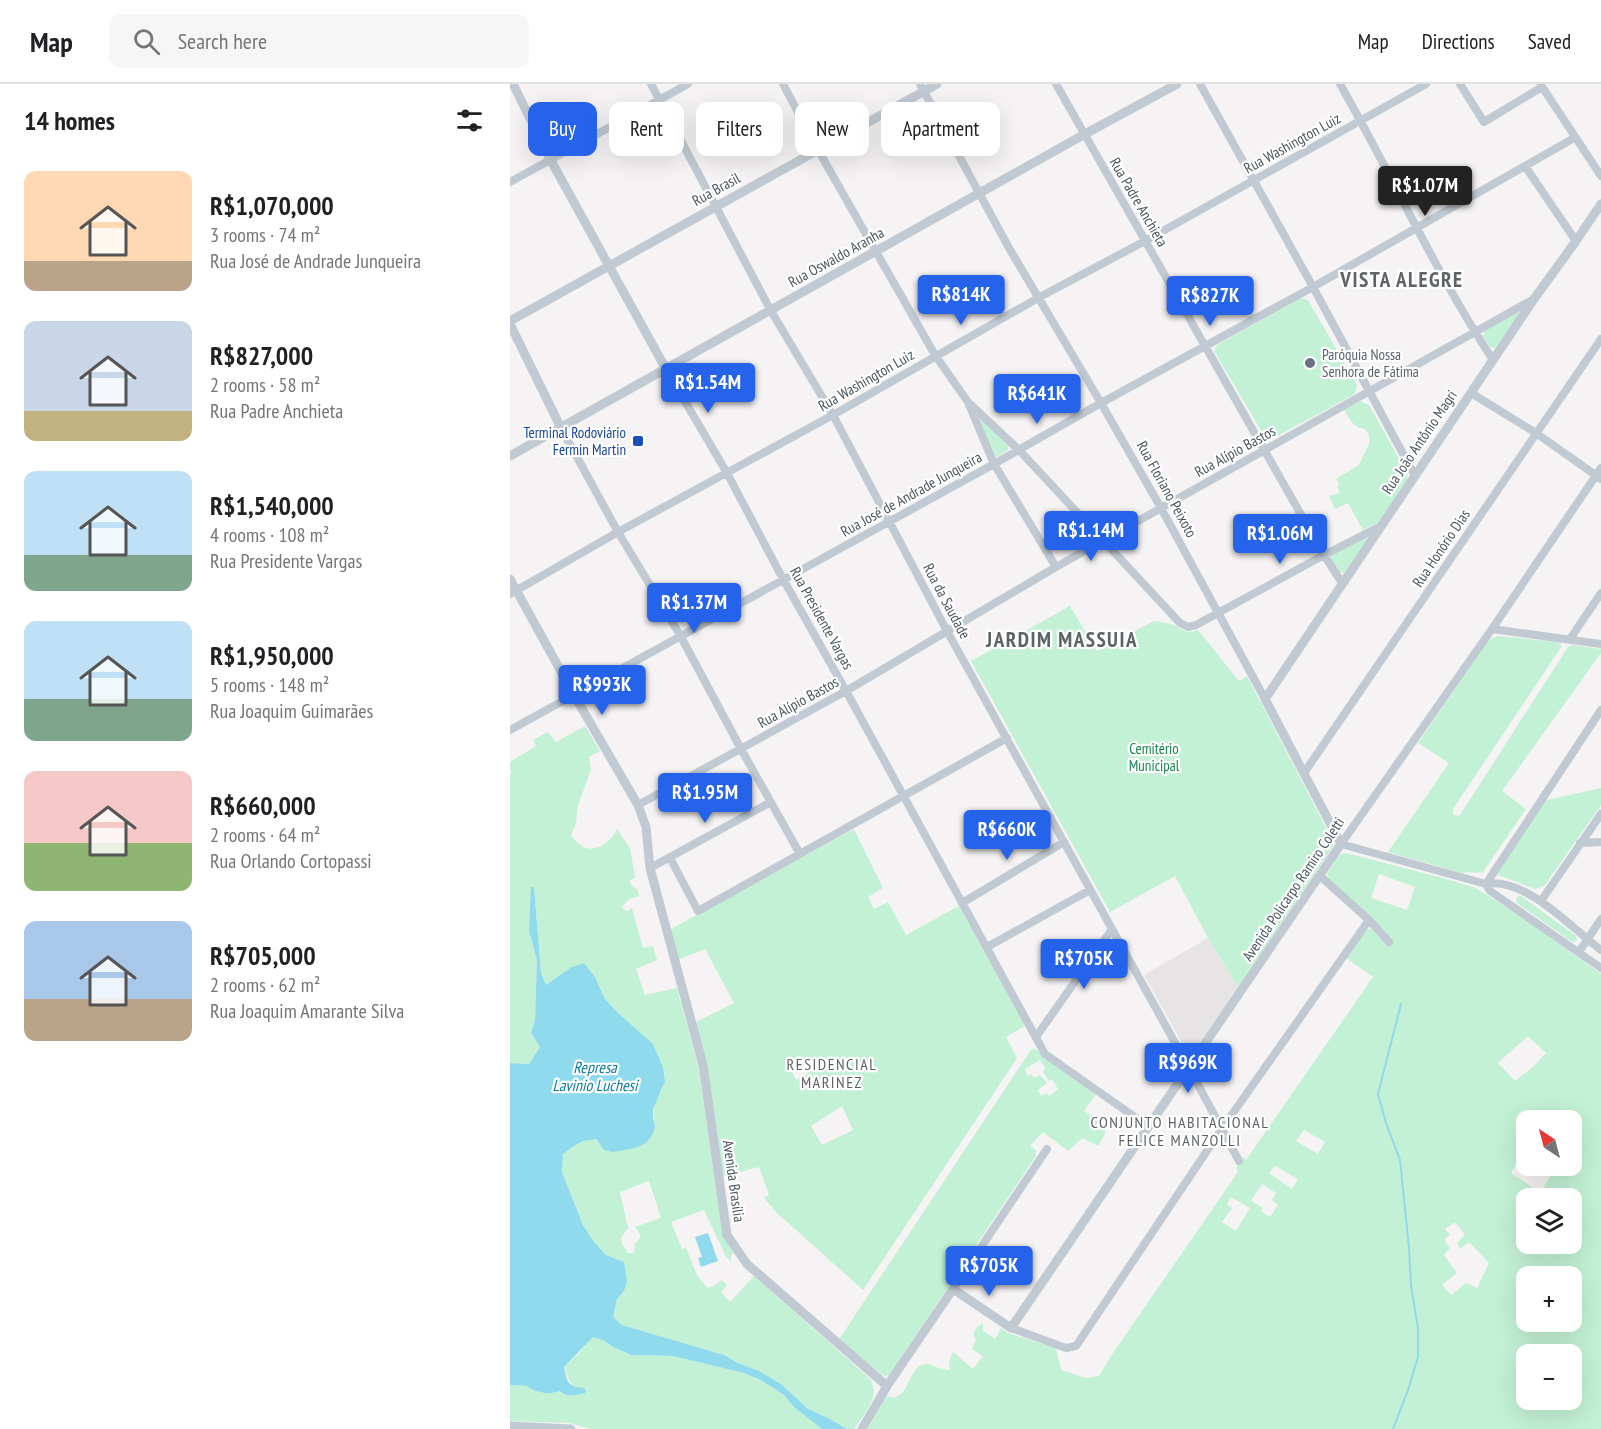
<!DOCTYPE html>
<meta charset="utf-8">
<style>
:root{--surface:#fff;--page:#f6f6f6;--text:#202124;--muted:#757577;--line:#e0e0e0;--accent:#2563eb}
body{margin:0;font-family:"PT Sans Narrow",sans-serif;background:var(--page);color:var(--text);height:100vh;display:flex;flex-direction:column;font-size:22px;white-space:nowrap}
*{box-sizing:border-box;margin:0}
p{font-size:20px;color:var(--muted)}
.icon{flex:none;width:33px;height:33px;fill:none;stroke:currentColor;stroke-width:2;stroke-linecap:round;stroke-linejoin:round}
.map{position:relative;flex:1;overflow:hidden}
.drawer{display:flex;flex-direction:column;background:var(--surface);width:510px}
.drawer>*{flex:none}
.top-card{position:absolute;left:18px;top:18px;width:570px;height:54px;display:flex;gap:12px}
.needle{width:39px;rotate:324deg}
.controls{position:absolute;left:1006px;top:1026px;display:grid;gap:12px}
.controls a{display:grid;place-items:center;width:66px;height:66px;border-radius:12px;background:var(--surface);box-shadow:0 6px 24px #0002;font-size:30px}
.price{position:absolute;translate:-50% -51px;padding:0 14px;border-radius:6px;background:var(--accent);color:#fff;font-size:20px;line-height:39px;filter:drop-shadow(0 2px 3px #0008)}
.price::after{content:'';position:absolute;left:50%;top:36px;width:18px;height:14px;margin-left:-9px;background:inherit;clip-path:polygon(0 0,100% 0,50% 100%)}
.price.on{background:#222;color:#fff}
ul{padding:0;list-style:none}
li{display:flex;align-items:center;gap:18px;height:150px;padding:0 24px}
li span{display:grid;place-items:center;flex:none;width:168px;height:120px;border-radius:12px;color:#555}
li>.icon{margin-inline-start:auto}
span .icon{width:72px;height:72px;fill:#fffc;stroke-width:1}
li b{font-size:26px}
h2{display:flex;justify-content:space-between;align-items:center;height:72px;padding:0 24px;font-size:26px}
.tag{padding:0 21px;border-radius:12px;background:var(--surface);box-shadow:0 6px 24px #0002;font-size:21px;line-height:54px}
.tag.on{background:var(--accent);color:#fff}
header{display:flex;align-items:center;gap:36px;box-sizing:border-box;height:84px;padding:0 30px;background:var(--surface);border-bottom:2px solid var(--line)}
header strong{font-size:28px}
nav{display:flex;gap:33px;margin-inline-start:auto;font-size:21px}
.search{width:420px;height:54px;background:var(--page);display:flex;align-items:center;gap:15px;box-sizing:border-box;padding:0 21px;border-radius:12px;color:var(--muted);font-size:22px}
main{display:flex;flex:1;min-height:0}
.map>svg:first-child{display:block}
.education{fill:#e6e4e5}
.green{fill:#c3f1d5;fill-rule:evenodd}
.water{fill:#90daee}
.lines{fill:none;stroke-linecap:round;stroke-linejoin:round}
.stream{stroke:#90daee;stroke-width:2}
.minor{stroke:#c1cad2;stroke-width:8}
.tertiary{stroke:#c1cad2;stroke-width:9}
.worship-dot{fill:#6b7280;stroke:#fff;stroke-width:2}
.transit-dot{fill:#1a4fb4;stroke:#fff;stroke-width:2}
.labels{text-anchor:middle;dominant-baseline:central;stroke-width:4.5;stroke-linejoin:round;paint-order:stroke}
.street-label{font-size:15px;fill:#4a5661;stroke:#fff}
.worship-label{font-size:15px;fill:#5b616d;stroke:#fff;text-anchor:start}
.transit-label{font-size:15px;fill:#164399;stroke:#fff;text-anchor:end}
.park-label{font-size:15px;fill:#17864f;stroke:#fff}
.neighbourhood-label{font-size:16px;letter-spacing:1.5px;fill:#5f6368;stroke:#fff}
.water-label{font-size:16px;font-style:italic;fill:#0c7c9b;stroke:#fff}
.district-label{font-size:21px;font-weight:bold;letter-spacing:1.5px;fill:#5f6368;stroke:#fff}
</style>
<header>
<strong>Map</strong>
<div class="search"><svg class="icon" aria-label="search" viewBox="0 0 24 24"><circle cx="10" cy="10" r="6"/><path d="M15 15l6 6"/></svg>Search here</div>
<nav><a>Map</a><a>Directions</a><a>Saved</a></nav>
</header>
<main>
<section class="drawer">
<h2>14 homes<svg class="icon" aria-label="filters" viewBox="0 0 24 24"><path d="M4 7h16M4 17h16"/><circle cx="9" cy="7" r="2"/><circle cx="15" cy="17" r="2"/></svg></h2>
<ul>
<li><span style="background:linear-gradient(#ffd9b3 75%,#b9a48a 0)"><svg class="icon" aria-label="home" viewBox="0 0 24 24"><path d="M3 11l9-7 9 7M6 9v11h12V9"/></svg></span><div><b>R$1,070,000</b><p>3 rooms · 74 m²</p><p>Rua José de Andrade Junqueira</p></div></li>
<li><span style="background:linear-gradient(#c9d6e8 75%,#c2b280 0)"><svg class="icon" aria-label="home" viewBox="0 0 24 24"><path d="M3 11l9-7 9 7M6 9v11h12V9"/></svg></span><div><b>R$827,000</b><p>2 rooms · 58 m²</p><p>Rua Padre Anchieta</p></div></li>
<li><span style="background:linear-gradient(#bfe0f5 70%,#7fa58c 0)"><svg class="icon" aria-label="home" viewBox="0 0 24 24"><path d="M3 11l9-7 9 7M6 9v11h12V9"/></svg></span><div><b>R$1,540,000</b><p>4 rooms · 108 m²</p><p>Rua Presidente Vargas</p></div></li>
<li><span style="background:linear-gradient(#bfe0f5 65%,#7fa58c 0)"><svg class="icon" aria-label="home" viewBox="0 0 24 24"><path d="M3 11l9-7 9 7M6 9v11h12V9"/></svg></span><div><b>R$1,950,000</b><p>5 rooms · 148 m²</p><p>Rua Joaquim Guimarães</p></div></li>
<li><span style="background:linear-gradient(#f6c9c9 60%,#8fb573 0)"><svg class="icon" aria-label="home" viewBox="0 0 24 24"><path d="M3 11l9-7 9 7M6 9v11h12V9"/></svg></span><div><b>R$660,000</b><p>2 rooms · 64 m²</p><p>Rua Orlando Cortopassi</p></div></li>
<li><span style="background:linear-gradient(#a9c7e8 65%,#b9a48a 0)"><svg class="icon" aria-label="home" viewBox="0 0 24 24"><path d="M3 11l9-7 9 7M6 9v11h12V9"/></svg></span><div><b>R$705,000</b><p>2 rooms · 62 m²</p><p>Rua Joaquim Amarante Silva</p></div></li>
</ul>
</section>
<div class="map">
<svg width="1091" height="1345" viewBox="0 0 1091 1345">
<rect width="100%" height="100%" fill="#f5f3f3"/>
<path class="education" d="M698 854 728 903 685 966 681 967 675 964 634 891Z"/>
<path class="green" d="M791 214 798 216 847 301 845 310 760 356 755 353 704 267 707 261Z
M1005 228 1009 229 1008 232 985 264 980 263 973 252 975 247Z
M850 317 859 321 897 389 898 395 869 438 853 446 838 419 825 425 819 412 830 409 828 404 829 399 826 395 849 381 859 360V351L855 345C842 343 841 336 834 326Z
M468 331 498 362V366L487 373 484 372Z
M857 453V456L834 489 829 488 820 475 822 470Z
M560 522 587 567 644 537C650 538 659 539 664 541 675 547 675 550 688 546L729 597 737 592 823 757 824 761 728 903 698 854 665 792 600 828 461 577Z
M987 552 1048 558 1052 562 943 725V730L947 732 950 731 1058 563 1063 561 1091 565V569L992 707 1016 725 973 788C966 790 960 787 952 789L878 768 939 679 908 659 978 557Z
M75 642 90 667 79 673 81 686 68 721 66 739 61 752C65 756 71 763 76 764 88 768 103 755 107 745L120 764 125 794 119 797 123 803 127 805 129 812 119 815 111 824 118 827 122 824 133 864 143 862 147 876 126 885 135 911 167 904 188 981 213 1152 224 1169 221 1171V1177L216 1173 194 1126 161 1138 172 1165 176 1164 187 1191 197 1204 204 1202 212 1196 217 1201 211 1208 220 1218 244 1192 360 1295C371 1312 354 1330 344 1345H337L316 1333 298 1325 271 1300 249 1287 228 1279 214 1271 112 1241 103 1233 107 1215 114 1207V1178L96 1171 84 1158 73 1141 52 1088 53 1070 64 1062 73 1057 86 1054 88 1059C124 1067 120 1069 145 1042 141 1026 147 1012 155 998L109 930 95 915 85 893 60 884 36 901 31 889 24 803 19 847 27 876 25 936 21 949 30 963 19 980 0 979V689L2 688 0 686V678L26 662 23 656 38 648 46 658ZM139 1097 151 1134 125 1143 130 1150V1154L125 1160 124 1169H118L112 1160 111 1154 118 1144 110 1108Z
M1091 704V721L1034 802 1025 805 986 790 1028 718Z
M344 745 373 804 358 813 364 825 378 818 396 851 449 822 516 941 496 953 507 974 353 1206 267 1129 254 1114 259 1111 249 1083 211 1093 184 939 224 919 195 865 167 876 159 846ZM289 975 298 989 286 996 278 980ZM332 1022 343 1046 312 1061 301 1042Z
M836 769 933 794 966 804 1017 837 1091 890V1345H358L376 1312 384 1314C388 1312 393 1309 395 1305 400 1297 405 1279 417 1280 425 1281 428 1286 440 1286L439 1278 443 1268 463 1285 473 1272 462 1265 466 1255 463 1250 468 1242 473 1239V1247L485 1255 491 1244 498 1249 546 1264 551 1286 576 1294 589 1292 601 1272 728 1088 726 1083 733 1076V1072L736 1076 863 893 836 874 855 845H861L876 861 880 862 882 859 819 796 817 790 829 771ZM869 790 905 803 897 826 861 814ZM1018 952 1036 969 1024 982 1005 997 988 979ZM1017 1036H1062V1082H1032L1042 1088 1031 1109 1001 1089 1012 1069 1017 1071ZM794 1046 815 1058 808 1070 786 1057ZM765 1082 788 1095 782 1105 759 1089ZM752 1100 766 1109 762 1116 768 1121 760 1133 751 1127 753 1124 741 1117ZM721 1113 740 1124 726 1147 712 1138 722 1124 717 1120ZM1017 1114H1062V1160H1017ZM945 1138 955 1151 947 1159 950 1165 959 1158 979 1179 967 1204 956 1199 941 1211 932 1201 947 1189 934 1171 940 1164 934 1156 940 1151 935 1145ZM1017 1192H1062V1238H1017ZM1017 1270H1062V1316H1017Z
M1008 812H1011L1066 852 1067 857 1065 858H1062L1007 819 1006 817Z
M524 964 586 1010 574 1027 594 1040 595 1050 588 1062 572 1054 558 1067 533 1048 520 1062 526 1066V1072L379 1291 374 1292 331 1258 330 1254 521 966ZM530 976 535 983 533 988 539 997 542 995 548 1005 540 1012 536 1009 531 1012 528 1006 537 999 530 991 524 994 521 990 517 992 515 985Z
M83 1252 93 1256 103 1263 121 1271 163 1272 234 1289 251 1296 274 1311 284 1323 312 1345H81L59 1339 0 1337V1301L17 1302C25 1309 39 1311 50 1307L60 1312 66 1311C64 1301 57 1295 54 1283L70 1268Z"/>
<path class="water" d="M21 803H24L31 889 36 901 60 884 74 879 85 893 95 915 109 930 143 960 153 984 155 998 150 1008 143 1026V1034L145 1042 143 1050 136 1059 125 1064 103 1068 94 1066 86 1055 73 1057 64 1062 53 1070 52 1088 73 1141 84 1158 96 1171 114 1178 117 1198 114 1207 107 1215 103 1233 112 1241 214 1271 228 1279 249 1287 271 1300 298 1325 316 1333 337 1345H312L284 1323 274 1311 251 1296 234 1289 163 1272 121 1271 103 1263 93 1256 83 1253 54 1283C57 1298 58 1303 74 1304L76 1307 75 1309C66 1311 57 1314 50 1307 39 1311 25 1309 17 1302L0 1301V979L19 980 30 963 21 949 25 936 27 876 19 847Z
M198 1149 208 1177 191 1183 188 1174 192 1173 185 1153Z"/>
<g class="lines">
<path class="stream" d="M883 1345 898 1306 908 1273V1245L901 1201 899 1164 890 1076 876 1039 868 1010 891 920"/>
<path class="minor" d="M141 0 261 227 323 331 437 547 679 984 729 1077
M273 0 308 66 425 271 458 318 484 380 546 483
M410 0 499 164 591 319 651 424 755 615
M546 0 814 471 832 499
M690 0 803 203 905 392
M830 0C882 91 925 188 983 276
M950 0 974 38 1032 3
M1031 1 1091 92
M1015 82 1066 157
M0 98 178 0
M156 285 217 389 273 495 336 607 535 970 639 1043
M961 309 1026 349 1091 395
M461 321 509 366 670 539 678 543 686 541 814 471 871 442
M51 344 108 448 170 551 231 665 290 770
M1091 384 982 545 831 760 976 800C1016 793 1060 843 1091 866
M0 510 108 448 323 331 528 214 635 157 916 0
M982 545 1091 560
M1060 555 1091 509
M0 646 484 380 591 319 803 203 1064 54
M794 689 1091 255
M128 721 336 607 546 483 1022 216
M1070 759 1091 758
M160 774 188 827 497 654
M140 784 261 718
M810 792 859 836 879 858
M976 800 1091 626
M976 800 980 807 1091 884
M1031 817 1091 730
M452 819 554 758
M477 863 580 806
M1069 868 1091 835
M526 953 602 845
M443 1205 537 1065
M501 1244 556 1264 566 1262 711 1046 859 836"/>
<path class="tertiary" d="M3 0 40 75 156 285
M0 237 427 0
M0 240 51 344
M0 372 575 50 667 0
M0 495 64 611 128 721 136 743 140 784 193 981 217 1151 237 1180 377 1302
M0 1342 61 1345
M352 1345 377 1302 443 1205 501 1244 831 760 755 615 1024 215 1066 157 1091 120"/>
</g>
<circle class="worship-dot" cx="800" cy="279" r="6"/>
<rect class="transit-dot" x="122" y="351" width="12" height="12" rx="3"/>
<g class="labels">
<g class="street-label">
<text transform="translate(782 59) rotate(-29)">Rua Washington Luiz</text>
<text transform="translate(206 105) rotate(-29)">Rua Brasil</text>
<text transform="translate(629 118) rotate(60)">Rua Padre Anchieta</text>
<text transform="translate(326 173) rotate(-29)">Rua Oswaldo Aranha</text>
<text transform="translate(356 296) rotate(-30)">Rua Washington Luiz</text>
<text transform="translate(909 358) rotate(-56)">Rua João Antônio Magri</text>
<text transform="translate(725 367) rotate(-29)">Rua Alípio Bastos</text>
<text transform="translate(657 405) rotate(61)">Rua Floriano Peixoto</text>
<text transform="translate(401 410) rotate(-29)">Rua José de Andrade Junqueira</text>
<text transform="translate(931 464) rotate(-56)">Rua Honório Dias</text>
<text transform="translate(437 517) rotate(62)">Rua da Saudade</text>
<text transform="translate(312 534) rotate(61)">Rua Presidente Vargas</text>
<text transform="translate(288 618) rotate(-29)">Rua Alípio Bastos</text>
<text transform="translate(783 805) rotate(-56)">Avenida Policarpo Ramiro Coletti</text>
<text transform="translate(224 1097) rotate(82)">Avenida Brasília</text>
</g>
<g class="worship-label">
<text x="812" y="270">Paróquia Nossa<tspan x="812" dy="17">Senhora de Fátima</tspan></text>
</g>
<g class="transit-label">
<text x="116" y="348">Terminal Rodoviário<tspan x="116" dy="17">Fermin Martin</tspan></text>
</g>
<g class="park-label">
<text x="644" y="664">Cemitério<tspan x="644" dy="17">Municipal</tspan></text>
</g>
<g class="neighbourhood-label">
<text x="322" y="980">RESIDENCIAL<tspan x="322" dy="18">MARINEZ</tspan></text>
<text x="670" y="1038">CONJUNTO HABITACIONAL<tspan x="670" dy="18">FELICE MANZOLLI</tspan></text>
</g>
<g class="water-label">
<text x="85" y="983">Represa<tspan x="85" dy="18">Lavinio Luchesi</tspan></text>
</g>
<g class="district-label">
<text x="892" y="195">VISTA ALEGRE</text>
<text x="552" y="555">JARDIM MASSUIA</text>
</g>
</g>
</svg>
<div class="controls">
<a><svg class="needle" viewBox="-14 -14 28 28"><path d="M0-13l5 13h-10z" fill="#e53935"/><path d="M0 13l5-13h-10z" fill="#757577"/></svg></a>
<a><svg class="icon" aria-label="layers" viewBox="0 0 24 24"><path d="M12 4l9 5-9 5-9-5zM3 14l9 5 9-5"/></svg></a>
<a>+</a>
<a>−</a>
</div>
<b class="price on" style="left:915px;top:133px">R$1.07M</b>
<b class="price" style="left:451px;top:242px">R$814K</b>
<b class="price" style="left:700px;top:243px">R$827K</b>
<b class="price" style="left:198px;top:330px">R$1.54M</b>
<b class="price" style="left:527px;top:341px">R$641K</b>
<b class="price" style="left:581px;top:478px">R$1.14M</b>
<b class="price" style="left:770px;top:481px">R$1.06M</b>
<b class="price" style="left:184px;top:550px">R$1.37M</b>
<b class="price" style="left:92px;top:632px">R$993K</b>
<b class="price" style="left:195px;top:740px">R$1.95M</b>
<b class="price" style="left:497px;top:777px">R$660K</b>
<b class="price" style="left:574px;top:906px">R$705K</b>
<b class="price" style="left:678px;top:1010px">R$969K</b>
<b class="price" style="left:479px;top:1213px">R$705K</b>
<div class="top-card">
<a class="tag on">Buy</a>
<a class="tag">Rent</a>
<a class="tag">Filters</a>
<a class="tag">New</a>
<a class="tag">Apartment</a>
</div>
</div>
</main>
